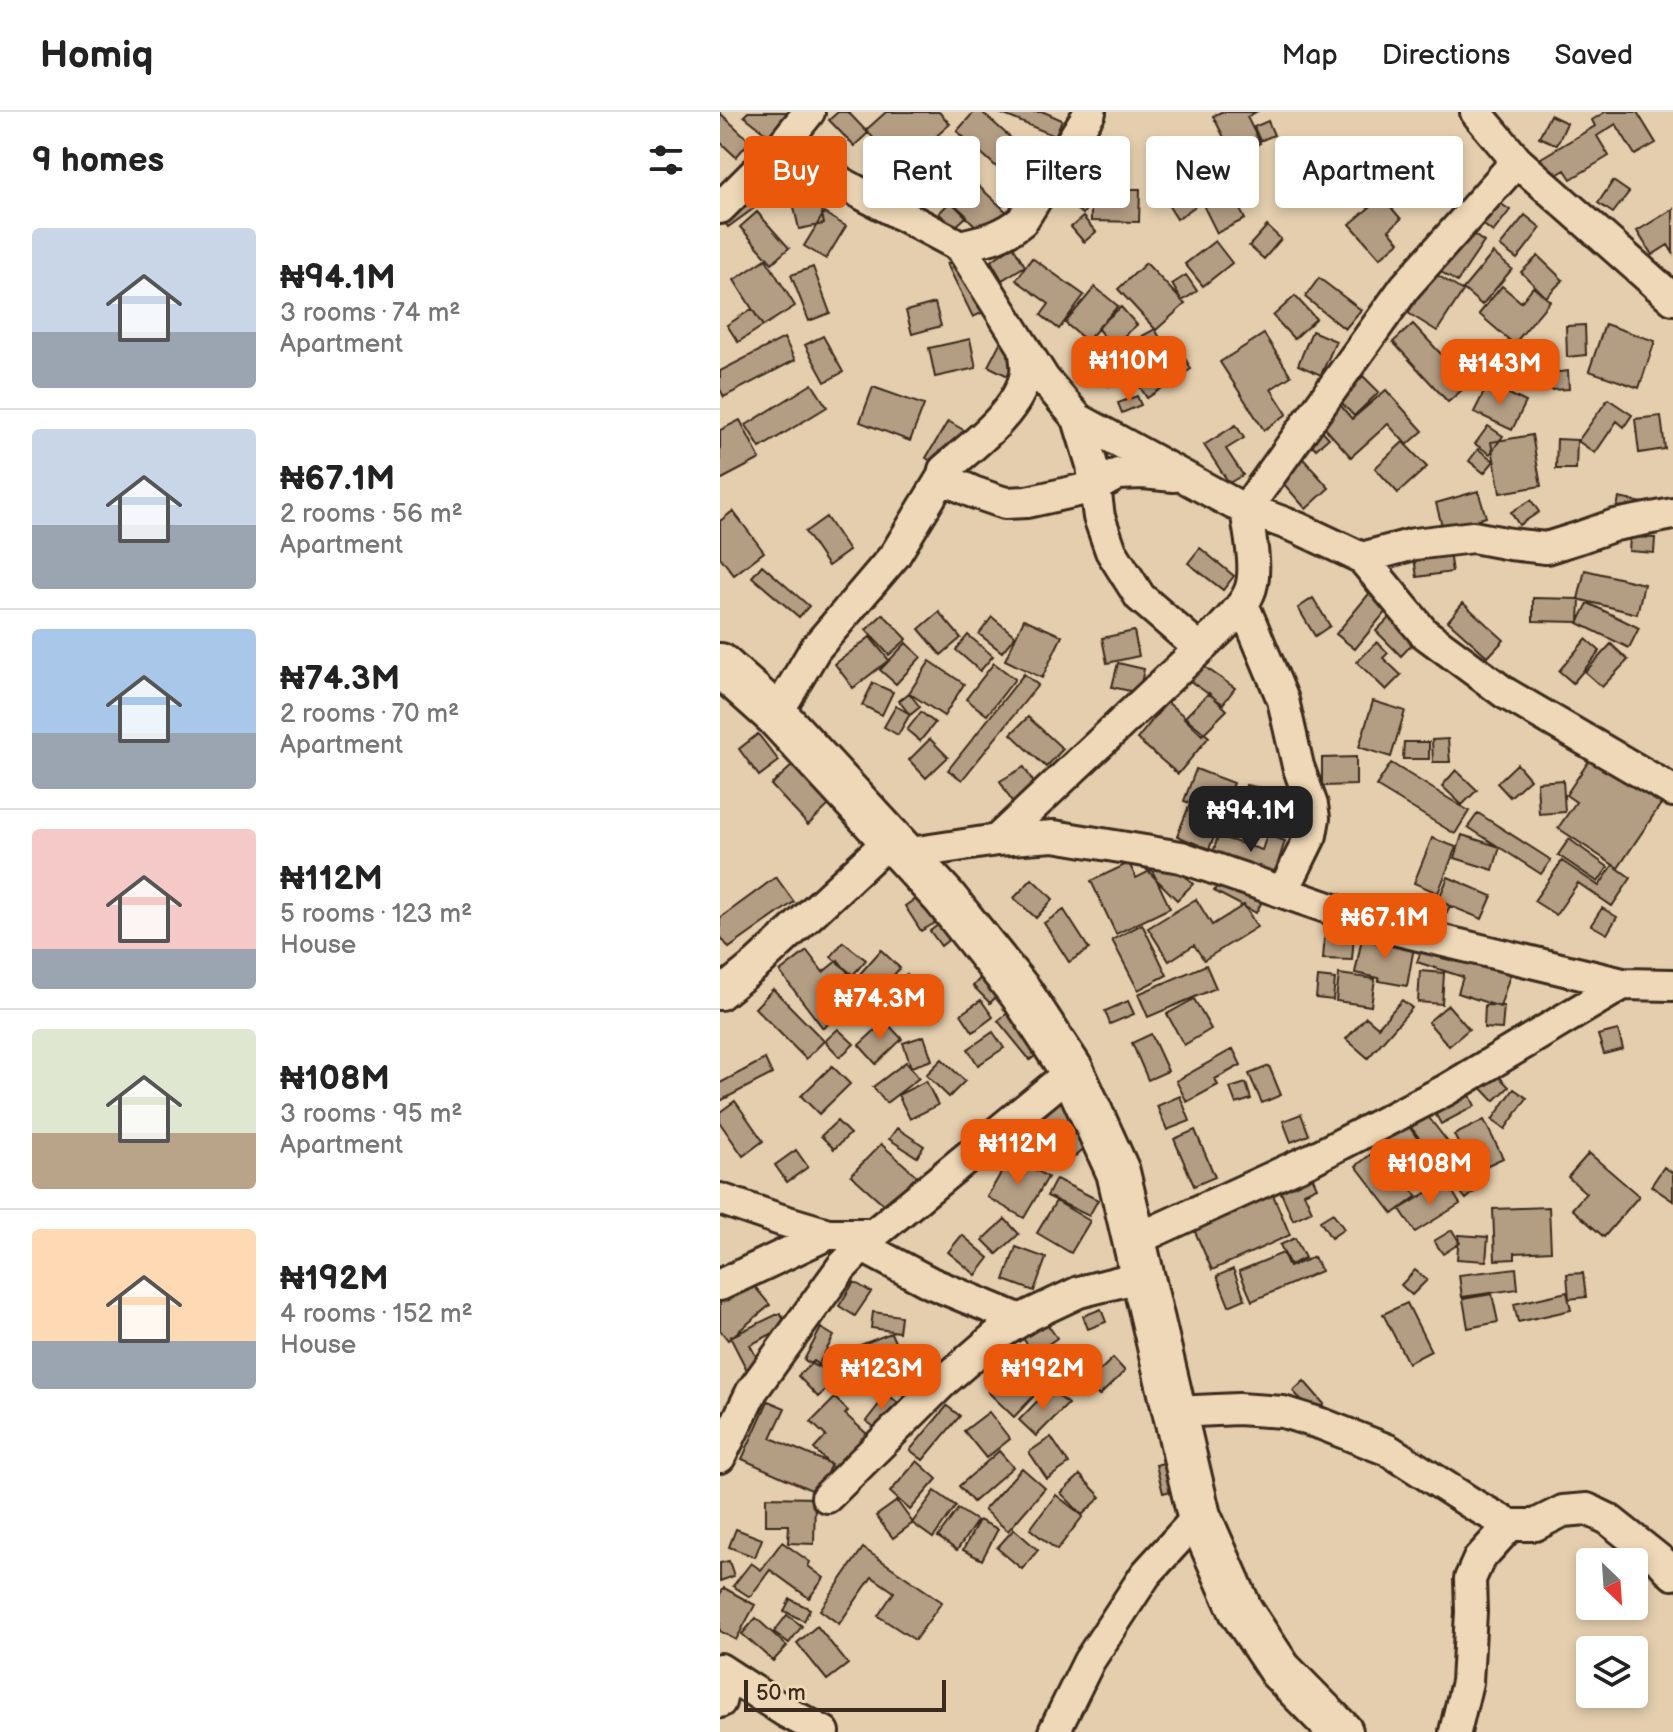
<!DOCTYPE html>
<meta charset="utf-8">
<style>
:root{--surface:#fff;--page:#f2f2f2;--text:#222;--muted:#767676;--line:#e0e0e0;--accent:#ea580c}
body{margin:0;font-family:"Balsamiq Sans",sans-serif;background:var(--page);color:var(--text);height:100vh;display:flex;flex-direction:column;font-size:30px;white-space:nowrap}
*{box-sizing:border-box;margin:0}
p{font-size:26px;color:var(--muted)}
.icon{flex:none;width:44px;height:44px;fill:none;stroke:currentColor;stroke-width:2;stroke-linecap:round;stroke-linejoin:round}
.map{position:relative;flex:1;overflow:hidden}
.details{display:flex;flex-direction:column;background:var(--surface);width:720px}
.details>*{flex:none}
.hud{position:absolute;left:24px;top:24px;width:760px;height:72px;display:flex;gap:16px}
.needle{width:52px;rotate:155deg}
.controls{position:absolute;left:856px;top:1436px;display:grid;gap:16px}
.controls a{display:grid;place-items:center;width:72px;height:72px;border-radius:8px;background:var(--surface);box-shadow:0 4px 12px #0003;font-size:40px}
.scale{position:absolute;left:24px;bottom:20px;width:202px;box-sizing:border-box;padding-left:8px;border:4px solid #3b2a1e;border-top:0;font-size:22px;line-height:28px;white-space:nowrap;color:#3b2a1e;-webkit-text-stroke:6px #efd8b7;paint-order:stroke}
.price{position:absolute;translate:-50% -68px;padding:0 18px;border-radius:16px;background:var(--accent);color:#fff;font-size:26px;line-height:52px;filter:drop-shadow(0 2px 4px #0008)}
.price::after{content:'';position:absolute;left:50%;top:48px;width:24px;height:18px;margin-left:-12px;background:inherit;clip-path:polygon(0 0,100% 0,50% 100%)}
.price.selected{background:#222;color:#fff}
ul{padding:0;list-style:none}
li{display:flex;align-items:center;gap:24px;height:200px;padding:0 32px}
li+li{border-top:2px solid var(--line)}
li span{display:grid;place-items:center;flex:none;width:224px;height:160px;border-radius:8px;color:#555}
li>.icon{margin-inline-start:auto}
span .icon{width:96px;height:96px;fill:#fffc;stroke-width:1}
li b{font-size:34px}
h2{display:flex;justify-content:space-between;align-items:center;height:96px;padding:0 32px;font-size:34px}
.tag{padding:0 28px;border-radius:8px;background:var(--surface);box-shadow:0 4px 12px #0003;font-size:28px;line-height:72px}
.tag.selected{background:var(--accent);color:#fff}
header{display:flex;align-items:center;gap:48px;box-sizing:border-box;height:112px;padding:0 40px;background:var(--surface);border-bottom:2px solid var(--line)}
header strong{font-size:38px}
nav{display:flex;gap:44px;margin-inline-start:auto;font-size:28px}
main{display:flex;flex:1;min-height:0}
.map>svg:first-child{display:block}
.building{fill:#b39d83;stroke:#3b2a1e;stroke-width:2}
.lines{fill:none;stroke-linecap:round;stroke-linejoin:round}
.minor-casing{stroke:#3b2a1e;stroke-width:36}
.secondary-casing{stroke:#3b2a1e;stroke-width:48}
.minor{stroke:#efd8b7;stroke-width:30}
.secondary{stroke:#efd8b7;stroke-width:42}
</style>
<header>
<strong>Homiq</strong>
<nav><a>Map</a><a>Directions</a><a>Saved</a></nav>
</header>
<main>
<section class="details">
<h2>9 homes<svg class="icon" aria-label="filters" viewBox="0 0 24 24"><path d="M4 7h16M4 17h16"/><circle cx="9" cy="7" r="2"/><circle cx="15" cy="17" r="2"/></svg></h2>
<ul>
<li><span style="background:linear-gradient(#c9d6e8 65%,#9aa5b1 0)"><svg class="icon" aria-label="home" viewBox="0 0 24 24"><path d="M3 11l9-7 9 7M6 9v11h12V9"/></svg></span><div><b>₦94.1M</b><p>3 rooms · 74 m²</p><p>Apartment</p></div></li>
<li><span style="background:linear-gradient(#c9d6e8 60%,#9aa5b1 0)"><svg class="icon" aria-label="home" viewBox="0 0 24 24"><path d="M3 11l9-7 9 7M6 9v11h12V9"/></svg></span><div><b>₦67.1M</b><p>2 rooms · 56 m²</p><p>Apartment</p></div></li>
<li><span style="background:linear-gradient(#a9c7e8 65%,#9aa5b1 0)"><svg class="icon" aria-label="home" viewBox="0 0 24 24"><path d="M3 11l9-7 9 7M6 9v11h12V9"/></svg></span><div><b>₦74.3M</b><p>2 rooms · 70 m²</p><p>Apartment</p></div></li>
<li><span style="background:linear-gradient(#f6c9c9 75%,#9aa5b1 0)"><svg class="icon" aria-label="home" viewBox="0 0 24 24"><path d="M3 11l9-7 9 7M6 9v11h12V9"/></svg></span><div><b>₦112M</b><p>5 rooms · 123 m²</p><p>House</p></div></li>
<li><span style="background:linear-gradient(#dfe7d0 65%,#b9a48a 0)"><svg class="icon" aria-label="home" viewBox="0 0 24 24"><path d="M3 11l9-7 9 7M6 9v11h12V9"/></svg></span><div><b>₦108M</b><p>3 rooms · 95 m²</p><p>Apartment</p></div></li>
<li><span style="background:linear-gradient(#ffd9b3 70%,#9aa5b1 0)"><svg class="icon" aria-label="home" viewBox="0 0 24 24"><path d="M3 11l9-7 9 7M6 9v11h12V9"/></svg></span><div><b>₦192M</b><p>4 rooms · 152 m²</p><p>House</p></div></li>
</ul>
</section>
<div class="map">
<svg width="953" height="1620" viewBox="0 0 953 1620">
<rect width="100%" height="100%" fill="#e4ceae"/>
<filter id="ink" filterUnits="userSpaceOnUse"><feTurbulence type="fractalNoise" baseFrequency=".0125" numOctaves="2"/><feDisplacementMap in="SourceGraphic" scale="16" xChannelSelector="R" yChannelSelector="G"/><feConvolveMatrix kernelMatrix="1 2 1 2 8 2 1 2 1" color-interpolation-filters="sRGB"/></filter>
<g filter="url(#ink)">
<path class="building" d="M28 0H71L51 25 24 4Z
M118 0H128L148 21 134 34 109 8Z
M166 0H219L230 12 181 56 146 18Z
M254 0H262L302 36 281 59 237 19Z
M277 0H324L342 8 335 24Z
M501 0H536L527 5 540 31 514 45 493 4Z
M885 0H917L936 31 915 43 896 12 877 24 889 44 851 67 845 58 828 68 816 49 875 14 872 8Z
M0 1 30 29 16 45 0 30Z
M830 3 847 11 837 33 819 25Z
M548 9 554 23 540 29 534 15Z
M58 39 85 70 69 84 42 52Z
M364 42 383 55 370 75 377 80 363 102 336 84Z
M43 63 55 81 8 115 0 104Z
M252 68 290 103 268 126 231 90Z
M893 69 909 80 893 101 878 91Z
M464 75 477 93 457 107 445 88Z
M97 77 104 112 79 117 71 82Z
M371 77H420L419 110 371 109Z
M512 82 525 107 497 121 484 95Z
M662 85 681 107 669 118 679 130 660 146 630 112Z
M771 85 790 98 773 120 755 106Z
M231 89 247 104 233 117 219 101Z
M953 97V141L948 133 932 143 917 119Z
M37 100 69 136 52 151 20 115Z
M104 101 126 114 106 147 84 134Z
M805 103 821 116 797 147 780 134Z
M363 105 376 120 364 130 351 115Z
M547 114 561 127 544 147 529 134Z
M746 117 764 130 737 170 718 158Z
M495 129 512 151 483 174 465 152Z
M293 134 305 154 282 168 271 149Z
M250 141 275 195 253 205 227 152Z
M773 141 792 157 762 193 743 177Z
M818 144 843 168 826 185 801 160Z
M312 146 364 183 339 217 321 203 329 192 296 168Z
M46 147 75 194 43 214 14 168Z
M426 151 465 192 436 218 398 177Z
M93 155 110 201 89 209 71 163Z
M714 161 743 179 717 219 688 201Z
M466 163 477 179 462 189 452 172Z
M599 166 641 198 625 217 585 185Z
M782 174 801 190 813 175 830 189 794 232 759 202Z
M375 175 398 194 367 229 345 211Z
M575 184 596 207 574 227 553 204Z
M215 191 221 214 192 222 186 199Z
M401 195 417 213 392 234 377 216Z
M32 197 43 214 18 230 7 213Z
M693 212 749 272 728 290 673 230Z
M885 212 935 229 919 276 869 259Z
M865 213 866 243 847 245 846 214Z
M435 217 449 242 389 274 376 249Z
M592 219 616 229 601 263 578 253Z
M544 222 571 264 551 277 567 302 544 318 500 250Z
M284 223 300 270 268 254Z
M103 224 123 260 105 270 85 233Z
M64 226 75 248 4 285 0 277V259Z
M250 227 256 256 215 265 209 236Z
M444 248 451 258 466 248 471 257 427 286 415 267Z
M848 259 849 277 831 278 830 261Z
M643 264 659 280 634 304 619 288Z
M92 272 107 295 40 336 26 313Z
M768 272 806 290 792 318 754 300Z
M153 275 204 293 190 329 140 310Z
M666 278 703 319 687 333 668 312 631 345 596 306 616 288 632 307Z
M417 284 421 293 402 301 398 291Z
M888 287 912 303 904 315 897 309 875 341 858 329Z
M941 304 945 337 919 341 915 307Z
M20 308 40 347 0 368V318Z
M228 309 247 320 225 357 206 346Z
M596 312 609 326 596 337 583 323Z
M516 313 524 326 506 337 523 363 509 371 484 333Z
M768 314 783 324 770 342 755 332Z
M812 323 821 374 780 381 771 330Z
M837 327 857 328 856 357H836Z
M683 330 707 355 678 381 655 356Z
M758 337 774 349 764 361 749 349Z
M578 341 609 376 586 397 555 362Z
M758 379 766 405 723 418 716 391Z
M899 386 932 393 895 404Z
M811 388 819 400 799 413 791 400Z
M13 399 44 440 14 463 0 445V409Z
M106 405 129 439 108 454 85 420Z
M910 425 935 426 934 441 909 439Z
M480 436 514 464 503 478 468 451Z
M729 440 732 460 697 465 694 446Z
M42 453 89 494 79 505 32 465Z
M865 458 924 472 917 502 858 487Z
M657 472 676 487 635 537 616 522Z
M593 486 610 514 595 524 578 496Z
M813 486 860 487 859 510 813 509Z
M743 491 784 528 768 545 728 509Z
M868 491 919 516 909 536 858 511Z
M219 500 241 526 221 543 199 517Z
M674 501 699 525 681 544 656 519Z
M163 502 187 527 169 543 146 518Z
M272 505 295 524 282 540 259 522Z
M304 507 342 524 322 566 285 548Z
M414 519 419 544 387 551 382 526Z
M248 523 273 544 260 559 236 538Z
M150 525 169 548 133 576 115 552Z
M866 527 880 539 853 571 839 559Z
M657 530 668 541 663 546 681 563 666 578 637 550Z
M186 531 201 545 176 572 160 558Z
M891 532 908 548 882 575 865 560Z
M210 549 244 572 224 604 189 581Z
M274 551 295 567 267 603 246 587Z
M398 551 424 557 419 581 392 575Z
M482 553 515 576 503 592 470 569Z
M304 562 318 573 242 668 228 658Z
M153 571 173 580 162 603 142 593Z
M189 581 200 595 190 603 179 589Z
M489 581 507 598 482 623 464 606Z
M653 589 685 599 671 645 639 635Z
M447 590 489 625 458 662 417 627Z
M176 594 190 602 178 623 164 615Z
M201 600 215 611 200 629 187 618Z
M308 605 343 637 326 655 291 622Z
M38 622 59 649 39 664 19 637Z
M210 627 228 645 206 666 189 648Z
M728 627 730 650H713L712 628Z
M684 630H709V647H683Z
M879 634 949 680 898 756 838 716 856 690 846 683Z
M636 645V673L602 674V646Z
M671 651 749 699 735 722 656 674Z
M797 652 810 667 790 685 777 671Z
M73 653 109 693 88 713 51 673Z
M304 655 317 676 292 690 280 669Z
M476 657 513 671 500 703 464 689Z
M736 658 757 678 742 693 722 674Z
M843 668 845 700 819 702 817 670Z
M526 673 581 684 572 725 552 721 557 700 522 693Z
M469 694 502 706 489 737 457 724Z
M758 701 831 748 821 762 748 715Z
M547 723 565 729 554 763 492 744 498 724 542 738Z
M742 723 780 735 773 758 735 746Z
M712 726 736 735 718 781 694 771Z
M849 727 888 755 878 770 838 743Z
M443 741 473 772 457 788 426 757Z
M842 749 879 774 893 753 911 766 892 794 858 771 836 803 814 789Z
M409 751 416 766 432 758 450 796 396 822 371 769Z
M504 760 546 782 536 801 494 779Z
M56 765 74 790 9 836 0 824V806Z
M728 765 772 784 762 807 718 789Z
M312 767 333 787 316 806 294 786Z
M711 784 730 794 720 813 701 803Z
M198 785 215 811 201 819 185 794Z
M476 787 492 813 524 793 537 815 484 848 474 833 449 849 428 816Z
M882 796 897 805 887 822 871 813Z
M344 798 369 837 349 850 324 811Z
M226 807 237 821 221 834 210 819Z
M606 809 635 810 632 848 603 847Z
M422 812 447 863 418 878 392 828Z
M707 822 794 850 780 895 738 881 743 865 697 850Z
M642 826 694 835 687 874 659 869V866L635 861Z
M123 830 146 848 133 863 111 845Z
M161 838 180 856 158 881 138 864Z
M87 839 103 860 118 848 146 884 103 916 60 860Z
M486 853 496 876 428 905 418 882Z
M700 859 724 861 722 892 698 890Z
M265 861 283 878 270 891 253 874Z
M187 862 195 873 167 895 159 883Z
M619 862 655 867 651 894 616 889Z
M598 865 615 867 613 888 596 886Z
M53 877 104 929 86 947 35 896Z
M305 887 336 927 310 948 278 909Z
M474 887 491 917 464 933 447 902Z
M261 888 273 905 253 920 241 902Z
M682 888 692 896 648 946 626 927 646 905 658 915Z
M408 889 414 902 390 912 385 899Z
M728 893 749 917 729 934 708 910Z
M765 893 784 894 782 917 764 916Z
M165 909 182 927 156 952 139 933Z
M118 917 134 932 120 945 105 929Z
M898 918 903 937 884 942 878 923Z
M273 920 284 936 258 953 248 937Z
M431 922 448 959 428 968 412 931Z
M204 924 212 948 191 955 183 931Z
M513 937 521 953 495 967 498 973 467 990 456 969Z
M45 947 52 962 0 989V971Z
M222 947 245 969 229 985 206 963Z
M186 950 199 966 166 991 153 975Z
M345 952 368 971 347 999 357 1007 322 1051 288 1024Z
M768 953 789 975 774 989 753 967Z
M112 954 130 972 99 1002 81 984Z
M549 954 561 983 542 991 529 962Z
M743 968 755 994 721 1012 707 987Z
M206 969 218 993 190 1007 178 983Z
M526 971 531 987 516 992 510 976Z
M794 977 807 986 785 1017 772 1008Z
M460 984 470 1009 447 1018 437 994Z
M15 989 43 1029 23 1044 0 1011V1000Z
M703 998 762 1074 746 1087 687 1010Z
M581 1002 589 1023 571 1030 563 1009Z
M764 1008 783 1046 753 1060 734 1023Z
M117 1009 130 1022 114 1037 101 1024Z
M368 1010 374 1049 363 1037 344 1055 332 1041Z
M688 1013 717 1055 693 1072 664 1029Z
M177 1016 204 1034 197 1045 169 1027Z
M475 1018 495 1065 474 1074 454 1027Z
M161 1032 198 1065 169 1097 131 1063Z
M660 1035 697 1084 673 1102 636 1054Z
M76 1038 88 1055 67 1070 55 1053Z
M869 1041 919 1084 884 1125 852 1097 866 1081 848 1065Z
M291 1044 328 1065 304 1106 267 1085Z
M588 1055 597 1075 584 1081 592 1099 573 1108 556 1069Z
M944 1055 953 1061V1089L931 1074Z
M336 1067 378 1088 369 1104 327 1084Z
M726 1069 740 1092 695 1120 680 1097Z
M551 1078 570 1123 492 1158 472 1113Z
M336 1089 370 1109 351 1141 317 1121Z
M829 1095 831 1139 795 1141V1147L775 1148 773 1097Z
M613 1101 624 1117 611 1126 600 1109Z
M285 1107 299 1122 277 1142 263 1128Z
M732 1118 740 1131 723 1142 714 1129Z
M242 1123 269 1146 256 1163 228 1140Z
M739 1123 768 1125 766 1149 737 1147Z
M575 1126 585 1146 570 1153 560 1133Z
M296 1135 326 1146 314 1179 284 1168Z
M563 1141 569 1155 594 1145 601 1159 532 1189 519 1159Z
M796 1156 798 1177 742 1185 739 1163Z
M513 1157 525 1187 509 1194 497 1164Z
M695 1158 707 1168 692 1183 681 1173Z
M863 1161 866 1185 849 1187 847 1162Z
M26 1164 50 1193 8 1228 0 1218V1186Z
M134 1170 151 1180 135 1204 119 1194Z
M847 1180 851 1198 798 1210 794 1192Z
M772 1182 778 1210 748 1216 743 1187Z
M687 1191 711 1239 688 1251 663 1202Z
M381 1197 386 1210 368 1217 363 1204Z
M153 1200 181 1204 179 1220 151 1216Z
M60 1201 67 1214 30 1233 41 1254 28 1260 10 1225Z
M323 1206 337 1226 314 1242 300 1222Z
M101 1216 114 1224 97 1255 84 1248Z
M171 1221 179 1239 115 1265 107 1246Z
M206 1240 220 1268 205 1276 191 1248Z
M303 1243 329 1268 294 1305 268 1280Z
M360 1243 370 1263 341 1278 331 1259Z
M393 1246 405 1259 379 1284 367 1271Z
M94 1249 114 1270 98 1285 78 1264Z
M584 1269 604 1292 594 1302 573 1279Z
M330 1276 348 1292 316 1324 299 1308Z
M167 1282 178 1291 157 1317 146 1309Z
M115 1286 128 1299 125 1302 148 1323 114 1357 94 1337 106 1324 91 1310Z
M48 1289 65 1296 51 1326 111 1352 98 1381 22 1347Z
M227 1294 240 1304 203 1348 190 1338Z
M269 1300 290 1327 266 1346 244 1319Z
M331 1325 349 1352 327 1367 309 1340Z
M279 1339 293 1355 253 1390 239 1374Z
M458 1347 466 1375 443 1381 436 1353Z
M197 1349 217 1367 190 1398 170 1380Z
M302 1356 325 1376 288 1419 264 1398Z
M360 1363 381 1385 362 1403 341 1381Z
M215 1379 236 1394 213 1426 192 1411Z
M336 1383 363 1404 337 1438 310 1417Z
M46 1385 95 1386 94 1432 68 1431 69 1413H46Z
M177 1389 193 1411 173 1426 156 1404Z
M238 1397 257 1409 237 1438 218 1425Z
M259 1408 278 1417 262 1448 243 1438Z
M16 1417 42 1427 35 1445 9 1435Z
M294 1417 318 1438 302 1457 277 1436Z
M62 1430 90 1450 88 1454 104 1466 89 1486 50 1458 30 1485 13 1474 31 1451 41 1458Z
M143 1436 222 1490 195 1528 158 1504 174 1480 152 1465 119 1512 100 1498Z
M9 1449 14 1464 0 1469V1451Z
M4 1476 35 1493 16 1528 0 1519V1482Z
M70 1487 90 1497 84 1509 64 1499Z
M67 1503 82 1514 69 1531 54 1520Z
M36 1506 67 1534 53 1549 22 1522Z
M97 1514 128 1552 107 1568 77 1531Z"/>
<g class="lines">
<defs>
<path id="minor" d="M756 0 797 49 953 187
M60 36 127 74 240 134 324 267 358 307 372 353 379 405 391 439 420 485 480 537
M0 96 60 36 89 0
M240 134C265 128 281 126 302 109L370 0
M358 307 514 392 578 416 642 446 704 521 785 581 953 679
M223 364 231 370 253 380 285 391 307 390 375 375 398 362 423 361 454 364
M642 446 694 432 753 425 790 432 826 436 858 426 895 413 953 402
M523 492 563 588 578 654 592 693 594 706 591 723 563 780
M56 603 95 537 175 443 223 364 224 358C253 333 299 300 306 261 307 253 305 243 304 235
M277 728 501 517C511 506 523 495 529 481 539 460 529 420 526 397L685 175 797 49
M184 742 277 728 334 724 461 745 661 814 903 872 953 873
M0 882 37 852 171 727
M0 1087 61 1108 108 1122H154
M413 1129 592 1047 726 978 903 872
M143 1135 211 1171 301 1208
M0 1173 108 1122
M454 1300 518 1297 563 1300 602 1312 668 1338 754 1393 790 1413H815L843 1399 867 1397 888 1407 942 1450 953 1462
M0 1345 32 1279 122 1155 154 1122 352 959
M107 1385 224 1269 276 1224 310 1203 359 1180 423 1164
M0 1557 66 1600 104 1620
M0 1590 6 1562
M334 1620 369 1549 426 1462 479 1404
M735 1620 747 1570 751 1500 750 1467 759 1447 790 1413"/>
<path id="secondary" d="M0 553 56 603 224 785 301 881 352 959 398 1060 479 1404 521 1499 560 1558 621 1620"/>
</defs>
<use href="#minor" class="minor-casing"/>
<use href="#secondary" class="secondary-casing"/>
<use href="#minor" class="minor"/>
<use href="#secondary" class="secondary"/>
</g>
</g>
</svg>
<div class="controls">
<a><svg class="needle" viewBox="-14 -14 28 28"><path d="M0-13l5 13h-10z" fill="#e53935"/><path d="M0 13l5-13h-10z" fill="#767676"/></svg></a>
<a><svg class="icon" aria-label="layers" viewBox="0 0 24 24"><path d="M12 4l9 5-9 5-9-5zM3 14l9 5 9-5"/></svg></a>
</div>
<div class="scale">50 m</div>
<b class="price" style="left:409px;top:292px">₦110M</b>
<b class="price" style="left:780px;top:295px">₦143M</b>
<b class="price selected" style="left:531px;top:742px">₦94.1M</b>
<b class="price" style="left:665px;top:849px">₦67.1M</b>
<b class="price" style="left:160px;top:930px">₦74.3M</b>
<b class="price" style="left:298px;top:1075px">₦112M</b>
<b class="price" style="left:710px;top:1095px">₦108M</b>
<b class="price" style="left:162px;top:1300px">₦123M</b>
<b class="price" style="left:323px;top:1300px">₦192M</b>
<div class="hud">
<a class="tag selected">Buy</a>
<a class="tag">Rent</a>
<a class="tag">Filters</a>
<a class="tag">New</a>
<a class="tag">Apartment</a>
</div>
</div>
</main>
